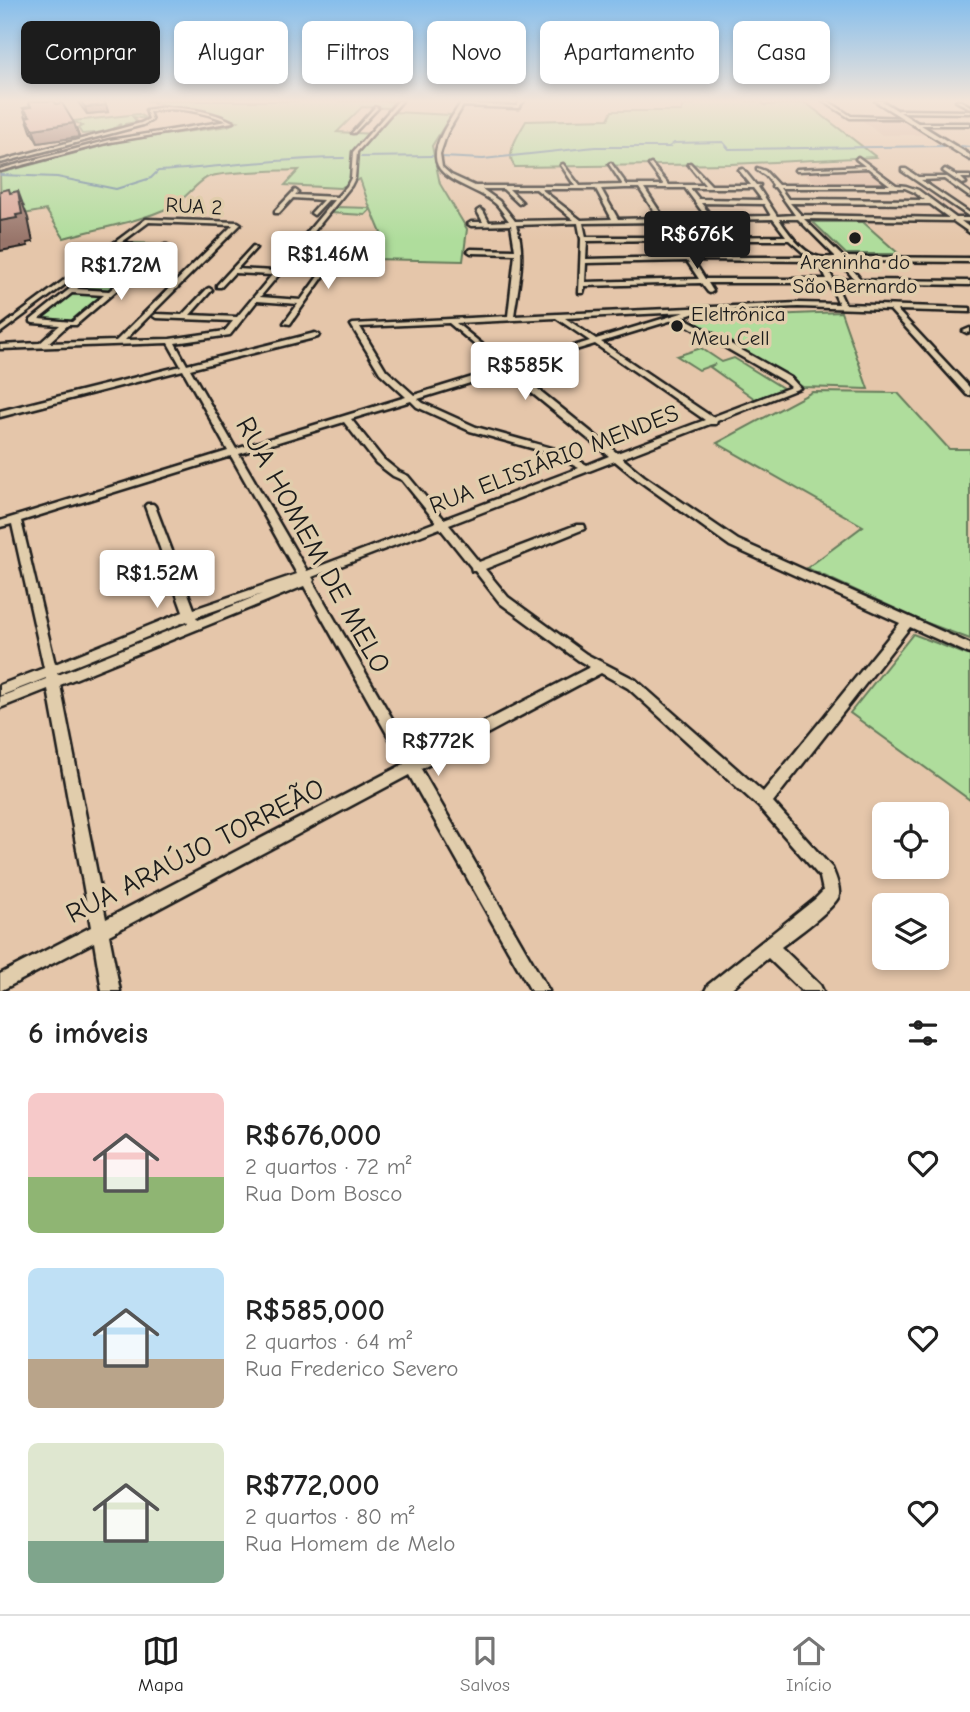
<!DOCTYPE html>
<html lang="pt">
<meta charset="utf-8">
<style>
:root{--surface:#fff;--page:#f2f2f2;--text:#222;--muted:#767676;--line:#e0e0e0;--accent:#1c1c1c}
body{margin:0;font-family:"Comic Neue",sans-serif;background:var(--page);color:var(--text);height:100vh;display:flex;flex-direction:column;font-size:26px;white-space:nowrap}
*{box-sizing:border-box;margin:0}
p{font-size:23px;color:var(--muted)}
.icon{flex:none;width:38px;height:38px;fill:none;stroke:currentColor;stroke-width:2;stroke-linecap:round;stroke-linejoin:round}
.map{position:relative;height:991px;overflow:hidden}
.side{display:flex;flex-direction:column;background:var(--surface);flex:1}
.side>*{flex:none}
.banner{position:absolute;left:21px;top:21px;width:929px;height:63px;display:flex;gap:14px}
.buttons{position:absolute;left:872px;top:802px;display:grid;gap:14px}
.buttons a{display:grid;place-items:center;width:77px;height:77px;border-radius:10px;background:var(--surface);box-shadow:0 4px 10px #0003;font-size:35px}
.price{position:absolute;translate:-50% -60px;padding:0 16px;border-radius:7px;background:#fff;color:#222;font-size:23px;line-height:46px;filter:drop-shadow(0 2px 4px #0008)}
.price::after{content:'';position:absolute;left:50%;top:42px;width:21px;height:16px;margin-left:-10px;background:inherit;clip-path:polygon(0 0,100% 0,50% 100%)}
.price.current{background:var(--accent);color:#fff}
ul{padding:0;list-style:none}
li{display:flex;align-items:center;gap:21px;height:175px;padding:0 28px}
li span{display:grid;place-items:center;flex:none;width:196px;height:140px;border-radius:10px;color:#555}
li>.icon{margin-inline-start:auto}
span .icon{width:84px;height:84px;fill:#fffc;stroke-width:1}
li b{font-size:30px}
h2{display:flex;justify-content:space-between;align-items:center;height:84px;padding:0 28px;font-size:30px}
.chip{padding:0 24px;border-radius:10px;background:var(--surface);box-shadow:0 4px 10px #0003;font-size:24px;line-height:63px}
.chip.current{background:var(--accent);color:#fff}
.dock{display:flex;justify-content:space-around;align-items:center;height:98px;border-top:2px solid var(--line);background:var(--surface);font-size:19px;color:var(--muted)}
.dock a{display:grid;justify-items:center;gap:4px}
.dock .current{color:var(--accent)}
.map>svg:first-child{display:block}
.built{fill:#ddb9a2}
.green{fill:#afdd9c;stroke:#667c5c;stroke-width:2}
.lines{fill:none;stroke-linecap:round;stroke-linejoin:round}
.stream{stroke:#64869d;stroke-width:2}
.street-casing{stroke:#1c1c1c;stroke-width:5}
.secondary-casing{stroke:#1c1c1c;stroke-width:5}
.street{fill:#e1cdac;fill-rule:evenodd}
.secondary{fill:#e1cdac;fill-rule:evenodd}
.wall{fill:#bb8f83;stroke:#1c1c1c;stroke-width:2}
.shaded-wall{fill:#98746a;stroke:#1c1c1c;stroke-width:2}
.building{fill:#d9a698;stroke:#1c1c1c;stroke-width:2}
.poi-dot{fill:#1c1c1c;stroke:#e1cdac;stroke-width:2.5}
.labels{text-anchor:middle;dominant-baseline:central;stroke-width:7;stroke-linejoin:round;paint-order:stroke}
.far-street-label{font-size:21px;fill:#1c1c1c;stroke:#e1cdac}
.far-poi-label{font-size:21px;fill:#1c1c1c;stroke:#e1cdac}
.street-label{font-size:24px;fill:#1c1c1c;stroke:#e1cdac}
.near-street-label{font-size:28px;fill:#1c1c1c;stroke:#e1cdac}
</style>
<div class="map">
<svg width="970" height="991" viewBox="0 0 970 991">
<rect width="100%" height="100%" fill="#e5c6aa"/>
<filter id="ink" filterUnits="userSpaceOnUse"><feTurbulence type="fractalNoise" baseFrequency=".0143" numOctaves="2"/><feDisplacementMap in="SourceGraphic" scale="14" xChannelSelector="R" yChannelSelector="G"/><feConvolveMatrix kernelMatrix="1 2 1 2 8 2 1 2 1" color-interpolation-filters="sRGB"/></filter>
<g filter="url(#ink)">
<path class="built" d="M860 119H904L928 135H882Z
M866 170 888 186 817 185 803 172Z"/>
<path class="green" d="M146 101H394L389 108 362 107 337 132 375 134 394 112 451 115 432 146 440 184 467 229 463 261 372 259 381 233 371 209 365 215 331 213 336 207 370 208 360 179 340 188 285 185 299 170C280 171 222 171 208 177 194 184 185 201 170 207 139 222 99 228 64 238L46 210 1 218 0 173 121 141 228 126 238 121Z
M693 101H760L765 105 806 103 876 157 731 164 515 167C504 154 519 134 526 121L608 119 612 111H682V106L694 104Z
M139 114 147 119 133 117 137 122 125 124 123 128 114 131 121 124 108 132 82 134 78 128 82 126 74 121Z
M813 222H863L899 254H846Z
M134 243 162 244 138 265 108 264Z
M105 266 135 268 107 291 77 290Z
M72 293 103 295 72 321 40 319Z
M841 312 868 389 803 387 691 322 704 318Z
M701 348 722 362 734 358 786 390 755 399 710 367 715 364 699 370 677 356Z
M812 392 898 393 949 449H970V639L922 621 807 568 863 526 717 443Z
M913 634 970 656V800L850 713Z"/>
<g class="lines">
<path class="stream" d="M961 146 970 147
M361 157 432 156
M442 157 483 159 595 147H669L674 143 723 142 729 149 945 146
M0 175 57 177 116 189 151 178 158 171C220 167 282 158 344 158"/>
<defs>
<path id="street" d="M398 101H402L357 152 355 178 351 186 299 250 335 252 343 241 348 242 290 324 284 323 298 304 257 301 230 335 175 343 187 365 315 333 319 335 318 337 190 369 236 449 406 397 380 373 351 325 353 324 508 316 515 254 471 253 468 251 471 249 515 250 511 225 471 226 468 224 471 222H483L477 211 480 209 483 211 489 222 509 221C505 216 501 209 496 204 479 188 434 181 436 155 436 138 453 116 462 101H466L464 104 517 106 520 101H524L518 108 463 106 447 133 440 154 442 167 451 175 475 186H575L561 165 563 164 580 186 623 185 609 164 611 163 627 185H664L649 165 651 164 669 185H705L688 164 690 163 711 185H751L739 170 743 169 756 185H760L758 187 777 216 795 215 775 187H772L773 185 766 176 757 170V168L765 171 778 185H890L868 168 797 171 795 170 797 169 865 166 856 159 858 157 896 185 906 186 918 190 956 218H970V222L961 221 970 228V233L953 221 804 219 843 257 970 258V262L846 261 861 280 970 281V285L835 283 845 304 970 308V312L897 310 970 388V395H967L890 310 798 307 701 311 683 317 791 378 800 388 717 421 716 424H710L622 458 644 476 738 540 970 644V654L910 627 773 802 832 868C835 875 840 887 839 895 837 907 792 939 781 947L820 985 823 991H802L768 958 728 991H705L708 985 814 900 823 891 820 877 759 807 628 688 601 673 421 769 549 991H531L409 775 109 935 120 991H102L94 942 0 991V974L91 927 48 689 0 708V697L46 679V678L0 696V685L44 668 12 524 0 527V521L228 451 183 370 0 417V411L181 366 168 343 0 349V345L40 343 60 325 33 323 31 322V320L127 243 132 244 109 263 139 265 163 245H167V247L76 325H68L48 343 116 341 233 225 149 222 0 333V328L146 219 238 222 241 224 125 340 170 339 225 331 233 321 156 318 153 316 156 314 182 315 207 289 209 288 212 290 211 291 190 315 237 317 272 275 234 273 221 287H217V285L253 246 256 248 237 269 275 271 334 200H328L314 215 311 213 323 200 293 198 279 213H275V211L295 190 298 192 295 195 337 197 347 186 351 178 353 152ZM626 188H639L659 218 618 219 601 189ZM644 188H685L706 217 664 218ZM690 188H753L762 200 699 199ZM780 188H905L914 192 925 200 788 199ZM482 189H503L519 204 522 202 509 189H536L574 220 515 221 499 201ZM541 189H596L612 219 581 220ZM701 203 764 204 771 216 712 217ZM790 203 930 204 949 218 801 215ZM773 219 786 236 677 237 667 221ZM779 219H798L836 257C830 257 824 258 819 257 803 254 787 231 779 219ZM661 222 671 237H586L583 223ZM578 223 581 239 579 293H583L585 286 701 283 708 292 710 293 713 291 708 283H829L839 304 798 303 514 316C518 287 527 253 516 225ZM673 240 684 257 586 259 587 241ZM679 240H789L808 257H690ZM297 253 332 255 326 264 290 262ZM693 260 815 261 819 263 827 279H705ZM687 261 699 279 585 282 586 263ZM824 261H839L855 280 833 279ZM287 265 324 268 301 300 260 297ZM104 267 135 269 109 291 77 289ZM72 293 104 295 72 322 39 319ZM685 312 596 339 565 318ZM556 318 590 341 509 366 456 323ZM676 319 785 382 791 387 712 417 601 342ZM449 323 502 368 414 395 386 370 360 327ZM595 344 705 420 617 453 513 369ZM506 372 609 456 587 465 555 449 476 427 423 403 418 399ZM411 401 417 407 470 431 549 453 579 468 444 519 408 476 399 472 383 459 351 419ZM344 422 376 463 393 476 402 480 436 522 307 571 239 454ZM231 456 297 574 194 609 155 506 153 504H147L145 506 183 612 55 664 21 521ZM615 461 638 480 730 546 900 623 763 792 636 680 586 654 508 597 485 569 584 529 585 527 584 525H576L479 562 449 525ZM440 528 471 567 472 571H475L500 603 578 660 590 667 415 758 313 582 314 580 312 577ZM304 586 404 764 106 919 60 685ZM262 594 198 620 196 617ZM187 621 188 623 58 675 57 673Z
M823 101H828L851 116 908 118H850Z
M956 101H961L970 106V108Z
M165 107C188 108 213 111 233 122L110 142 0 171V169L110 140 227 121C204 112 173 105 149 112L152 120 143 125 0 163V161L141 123 149 119 146 110Z
M375 107 378 108 354 133H352Z
M898 110 970 111V113L899 112Z
M915 123H970V125H914Z
M902 169H906L918 177H947L970 193V197L968 196 944 179 921 180 970 213V217L902 171Z
M945 169 957 176H970V178H961L966 183 962 184 943 171Z
M970 328V332L967 333 963 331Z"/>
<path id="secondary" d="M875 101H882L970 155V160Z"/>
</defs>
<use href="#street" class="street-casing"/>
<use href="#secondary" class="secondary-casing"/>
<use href="#street" class="street"/>
<use href="#secondary" class="secondary"/>
</g>
<path class="wall" d="M28 101H54L74 123 79 137 38 143 31 131 23 108 30 107Z
M77 101H104L106 105 108 112 87 114Z"/>
<path class="shaded-wall" d="M106 105 108 112 87 114 85 107Z
M74 123 79 137 38 143 33 129Z
M18 191 28 218 33 242 27 243 28 246 0 251V221L19 214Z"/>
<path class="building" d="M29 101H54L56 104 62 103 74 123 33 129 26 117 30 116 23 108 31 107Z
M80 101H104L106 105 85 107Z
M9 189 10 193 18 191 22 214 16 215 17 218 0 221V191Z"/>
</g>
<linearGradient id="sky" x2="0" y2="1"><stop stop-color="#86beec"/><stop offset="0.42" stop-color="#f3e5d9"/><stop offset="1" stop-color="#f3e5d9" stop-opacity="0"/></linearGradient>
<rect width="970" height="240" fill="url(#sky)"/>
<g class="poi-dot">
<circle cx="855" cy="238" r="7"/>
<circle cx="677" cy="326" r="7"/>
</g>
<g class="labels">
<g class="far-street-label">
<text transform="translate(194 206) rotate(3)">RUA 2</text>
</g>
<g class="far-poi-label">
<text x="855" y="262">Areninha do<tspan x="855" dy="24">São Bernardo</tspan></text>
<text x="691" y="314" text-anchor="start">Eleltrônica<tspan x="691" dy="24">Meu Cell</tspan></text>
</g>
<g class="street-label">
<text transform="translate(554 459) rotate(-21)">RUA ELISIÁRIO MENDES</text>
</g>
<g class="near-street-label">
<text transform="translate(313 545) rotate(61)">RUA HOMEM DE MELO</text>
<text transform="translate(195 851) rotate(-27)">RUA ARAÚJO TORREÃO</text>
</g>
</g>
</svg>
<div class="buttons">
<a><svg class="icon" aria-label="locate" viewBox="0 0 24 24"><circle cx="12" cy="12" r="6"/><path d="M12 2v4M12 18v4M2 12h4M18 12h4"/></svg></a>
<a><svg class="icon" aria-label="layers" viewBox="0 0 24 24"><path d="M12 4l9 5-9 5-9-5zM3 14l9 5 9-5"/></svg></a>
</div>
<b class="price current" style="left:697px;top:271px">R$676K</b>
<b class="price" style="left:328px;top:291px">R$1.46M</b>
<b class="price" style="left:121px;top:302px">R$1.72M</b>
<b class="price" style="left:525px;top:402px">R$585K</b>
<b class="price" style="left:157px;top:610px">R$1.52M</b>
<b class="price" style="left:438px;top:778px">R$772K</b>
<div class="banner">
<a class="chip current">Comprar</a>
<a class="chip">Alugar</a>
<a class="chip">Filtros</a>
<a class="chip">Novo</a>
<a class="chip">Apartamento</a>
<a class="chip">Casa</a>
</div>
</div>
<section class="side">
<h2>6 imóveis<svg class="icon" aria-label="filters" viewBox="0 0 24 24"><path d="M4 7h16M4 17h16"/><circle cx="9" cy="7" r="2"/><circle cx="15" cy="17" r="2"/></svg></h2>
<ul>
<li><span style="background:linear-gradient(#f6c9c9 60%,#8fb573 0)"><svg class="icon" aria-label="home" viewBox="0 0 24 24"><path d="M3 11l9-7 9 7M6 9v11h12V9"/></svg></span><div><b>R$676,000</b><p>2 quartos · 72 m²</p><p>Rua Dom Bosco</p></div><svg class="icon" aria-label="heart" viewBox="0 0 24 24"><path d="M12 20l-8-8c-3-5 5-10 8-4 3-6 11-1 8 4z"/></svg></li>
<li><span style="background:linear-gradient(#bfe0f5 65%,#b9a48a 0)"><svg class="icon" aria-label="home" viewBox="0 0 24 24"><path d="M3 11l9-7 9 7M6 9v11h12V9"/></svg></span><div><b>R$585,000</b><p>2 quartos · 64 m²</p><p>Rua Frederico Severo</p></div><svg class="icon" aria-label="heart" viewBox="0 0 24 24"><path d="M12 20l-8-8c-3-5 5-10 8-4 3-6 11-1 8 4z"/></svg></li>
<li><span style="background:linear-gradient(#dfe7d0 70%,#7fa58c 0)"><svg class="icon" aria-label="home" viewBox="0 0 24 24"><path d="M3 11l9-7 9 7M6 9v11h12V9"/></svg></span><div><b>R$772,000</b><p>2 quartos · 80 m²</p><p>Rua Homem de Melo</p></div><svg class="icon" aria-label="heart" viewBox="0 0 24 24"><path d="M12 20l-8-8c-3-5 5-10 8-4 3-6 11-1 8 4z"/></svg></li>
</ul>
</section>
<nav class="dock">
<a class="current"><svg class="icon" aria-label="map" viewBox="0 0 24 24"><path d="M3 6l6-2 6 2 6-2v14l-6 2-6-2-6 2zM9 4v14M15 6v14"/></svg>Mapa</a>
<a><svg class="icon" aria-label="saved" viewBox="0 0 24 24"><path d="M7 4h10v16l-5-4-5 4z"/></svg>Salvos</a>
<a><svg class="icon" aria-label="home" viewBox="0 0 24 24"><path d="M3 11l9-7 9 7M6 9v11h12V9"/></svg>Início</a>
</nav>
